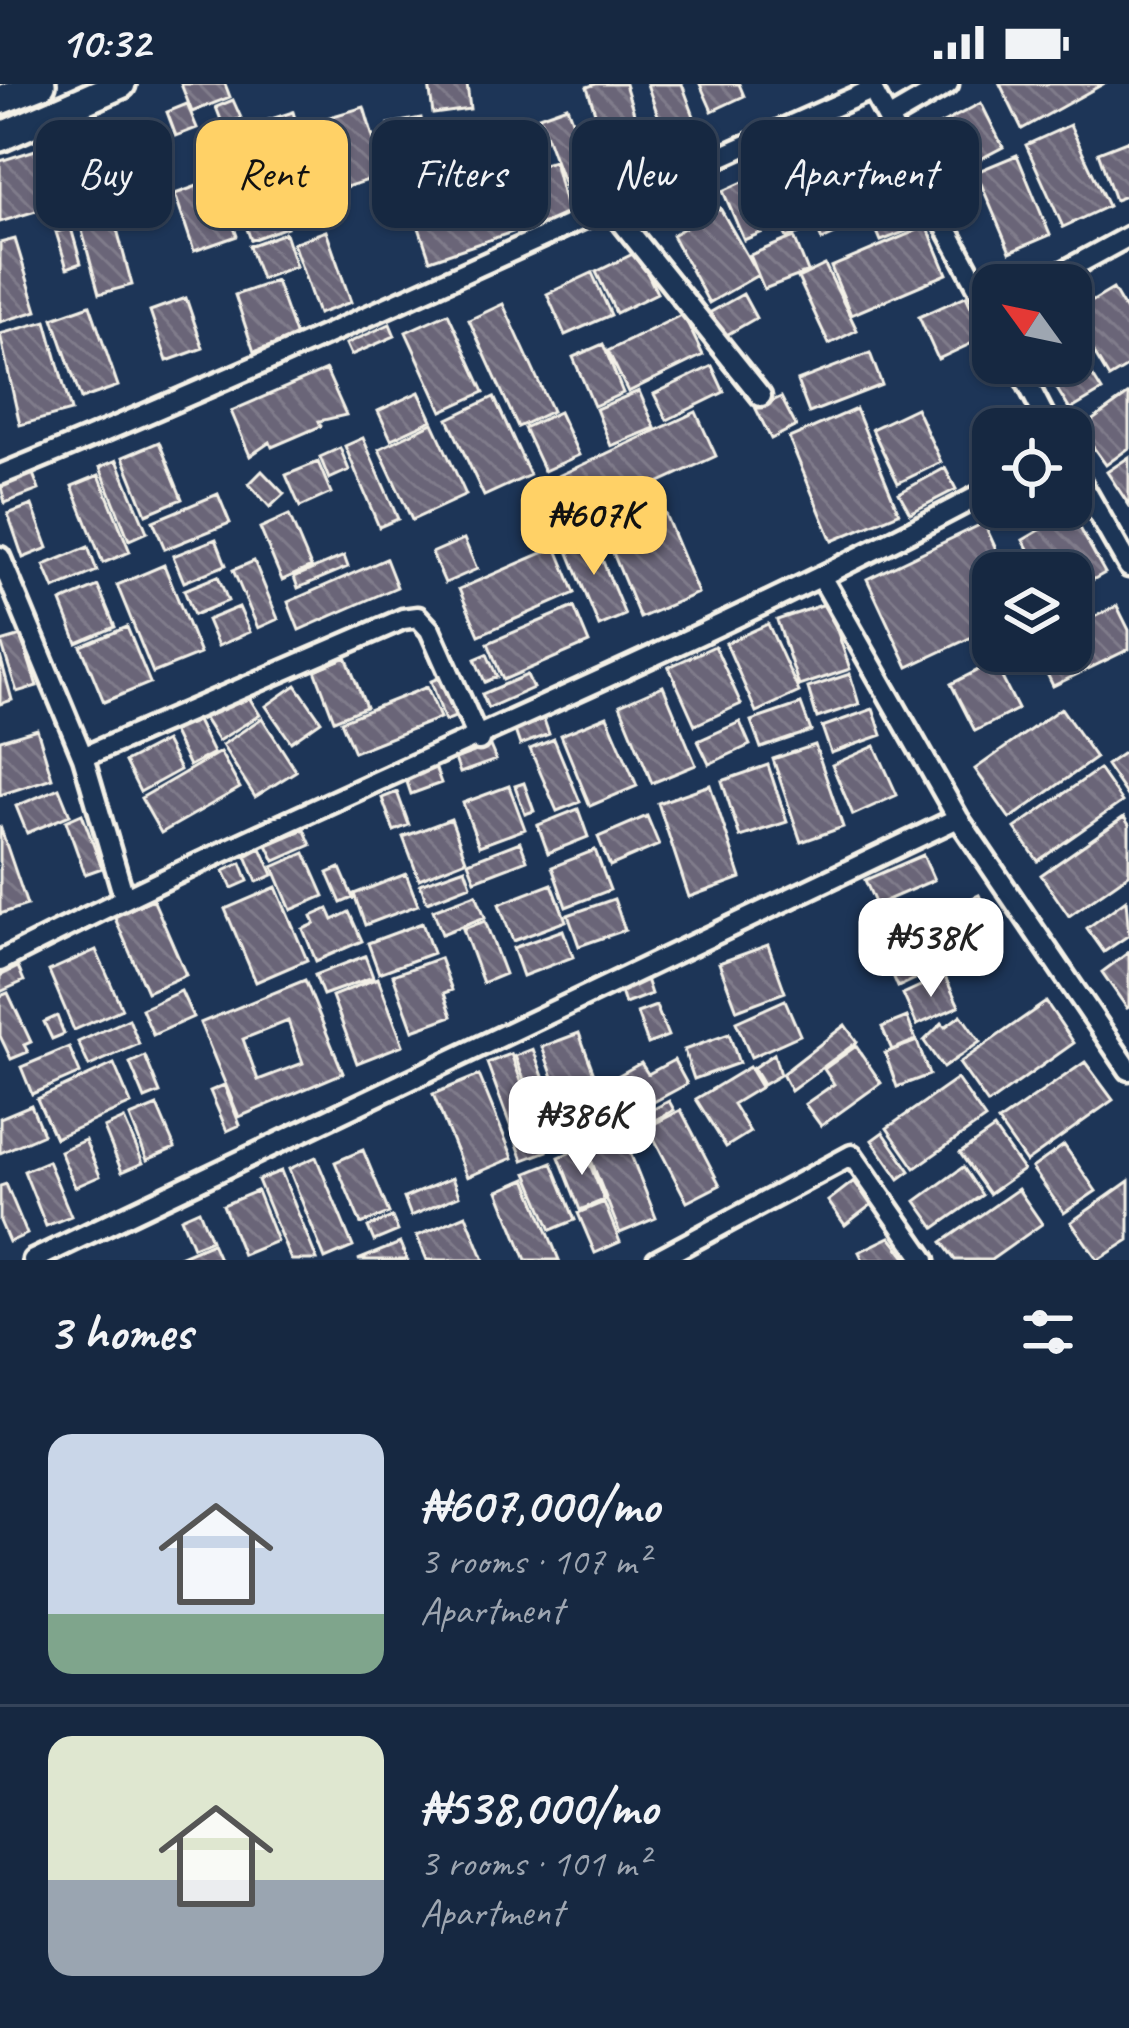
<!DOCTYPE html>
<meta charset="utf-8">
<style>
:root{--surface:#162841;--page:#1f3048;--text:#f1f3f6;--muted:#9ea6b1;--line:#35445a;--accent:#ffd166}
body{margin:0;font-family:Caveat,sans-serif;background:var(--page);color:var(--text);height:100vh;display:flex;flex-direction:column;font-size:45px;white-space:nowrap}
*{box-sizing:border-box;margin:0}
p{font-size:39px;color:var(--muted)}
.icon{flex:none;width:66px;height:66px;fill:none;stroke:currentColor;stroke-width:2;stroke-linecap:round;stroke-linejoin:round}
.map{position:relative;height:1176px;overflow:hidden}
.sheet{display:flex;flex-direction:column;background:var(--surface);flex:1}
.sheet>*{flex:none}
.top-card{position:absolute;left:36px;top:36px;width:1059px;height:108px;display:flex;gap:24px}
.needle{width:78px;rotate:303deg}
.fabs{position:absolute;left:972px;top:180px;display:grid;gap:24px}
.fabs a{display:grid;place-items:center;width:120px;height:120px;border-radius:24px;background:var(--surface);box-shadow:0 3px 9px #0004,0 0 0 3px var(--line);font-size:60px}
.price{position:absolute;translate:-50% -102px;padding:0 27px;border-radius:24px;background:#fff;color:#222;font-size:39px;line-height:78px;filter:drop-shadow(0 3px 6px #0008)}
.price::after{content:'';position:absolute;left:50%;top:72px;width:36px;height:27px;margin-left:-18px;background:inherit;clip-path:polygon(0 0,100% 0,50% 100%)}
.price.selected{background:var(--accent);color:#111}
ul{padding:0;list-style:none}
li{display:flex;align-items:center;gap:36px;height:300px;padding:0 48px}
li+li{border-top:3px solid var(--line)}
li span{display:grid;place-items:center;flex:none;width:336px;height:240px;border-radius:24px;color:#555}
li>.icon{margin-inline-start:auto}
span .icon{width:144px;height:144px;fill:#fffc;stroke-width:1}
li b{font-size:51px}
h2{display:flex;justify-content:space-between;align-items:center;height:144px;padding:0 48px;font-size:51px}
.pill{padding:0 42px;border-radius:24px;background:var(--surface);box-shadow:0 3px 9px #0004,0 0 0 3px var(--line);font-size:42px;line-height:108px}
.pill.selected{background:var(--accent);color:#111}
.status{display:flex;justify-content:space-between;align-items:center;height:84px;padding:0 60px;background:var(--surface);direction:ltr}
.status svg{height:33px;fill:currentColor}
.map>svg:first-child{display:block}
.building{fill:url(#building-back-hatch);stroke:#f4f1e8;stroke-width:3;fill-rule:evenodd}
.lines{fill:none;stroke-linecap:round;stroke-linejoin:round}
.street-casing{stroke:#f4f1e8;stroke-width:27}
.primary-casing{stroke:#f4f1e8;stroke-width:36}
.street{stroke:#1d3557;stroke-width:18}
.primary{stroke:#1d3557;stroke-width:27}
</style>
<div class="status"><b>10:32</b><svg viewBox="0 0 49 12"><path d="M0 12V9h3v3zM5 12V6h3v6zM10 12V3h3v9zM15 12V0h3v12zM26 1h20v11H26zM47 4h2v5h-2z"/></svg></div>
<div class="map">
<svg width="1129" height="1176" viewBox="0 0 1129 1176">
<defs>
<pattern id="building-back-hatch" width="6" height="6" patternUnits="userSpaceOnUse" patternTransform="scale(3)"><rect width="6" height="6" fill="#6a6578"/><path d="M-1 5l2 2M0 0l6 6M5-1l2 2" fill="none" stroke="#807c8b"/></pattern>
</defs>
<rect width="100%" height="100%" fill="#1d3557"/>
<filter id="ink" filterUnits="userSpaceOnUse"><feTurbulence type="fractalNoise" baseFrequency=".00833" numOctaves="2"/><feDisplacementMap in="SourceGraphic" scale="24" xChannelSelector="R" yChannelSelector="G"/><feConvolveMatrix kernelMatrix="1 2 1 2 8 2 1 2 1" color-interpolation-filters="sRGB"/></filter>
<g filter="url(#ink)">
<path class="building" d="M181 0H225L230 13 192 28Z
M429 0H467L470 25 433 30Z
M596 0H625L647 71 612 82 587 3Z
M647 0H682L695 35 663 46Z
M700 0H739L744 12 712 27Z
M1000 0H1103L1022 45Z
M233 16 241 34 223 41 216 23Z
M981 19 1003 63 952 90 930 46Z
M187 20 197 44 176 52 167 28Z
M567 22 594 96 566 106 539 32Z
M364 23 384 91 346 103 326 34Z
M293 28 321 121 287 132 259 39Z
M421 34 432 90 400 97 389 40Z
M484 34 499 79 462 91 447 47Z
M1070 41 1108 122 1063 143 1026 61Z
M868 47 895 109 869 120 842 58Z
M830 48 869 134 822 156 784 70Z
M92 50 102 83 59 96 49 63Z
M1129 56V111L1115 116 1098 68Z
M42 64 59 120 0 138V77Z
M260 64 287 143 251 156 223 77Z
M773 66 811 144 787 154 751 77Z
M1017 71 1050 151 1010 168 976 88Z
M554 77 568 133 531 142 517 86Z
M508 87 527 143 430 176 411 120Z
M754 93 775 143 744 156 723 107Z
M217 95 237 152 194 167 175 110Z
M107 108 132 201 99 210 74 117Z
M720 124 758 191 709 219 672 151Z
M905 125 912 145 881 157 873 138Z
M927 142 947 190 851 231 831 183Z
M71 144 81 179 67 184 56 148Z
M326 147 351 218 318 230 293 159Z
M285 149 296 182 261 195 249 162Z
M794 153 808 188 764 205 750 171Z
M15 155 37 227 0 238V159Z
M637 168 657 209 616 229 596 188Z
M825 181 857 246 829 260 798 194Z
M592 189 611 231 565 251 547 210Z
M276 197 296 253 254 268 235 211Z
M1113 205 1129 232V282L1109 294 1071 230Z
M743 210 756 234 723 253 709 229Z
M966 212 985 253 938 275 919 233Z
M186 214 203 264 167 277 150 227Z
M503 220 552 327 518 343 469 236Z
M90 221 118 302 81 315 53 234Z
M448 229 484 308 442 327 406 248Z
M683 230 703 271 628 308 608 267Z
M46 237 71 327 20 341 0 250Z
M390 240 395 252 351 271 346 260Z
M1071 257 1102 307 1070 326 1041 279H1071Z
M603 260 623 309 594 322 573 273Z
M870 269 882 301 809 329 797 297Z
M712 282 724 308 667 336 654 310Z
M326 286 346 331 319 337 321 342 272 363 270 358 250 372 231 327Z
M639 307 655 344 611 362 596 325Z
M419 308 432 336 391 355 378 327Z
M1129 310V364L1106 381 1080 345Z
M494 313 530 391 484 412 448 335Z
M781 313 796 342 771 355 756 325Z
M916 324 941 378 898 399 872 345Z
M856 325 899 429 832 457 789 354Z
M1034 326 1042 345H993V363L986 345Z
M559 328 579 371 544 387 524 344Z
M696 328 716 372 559 445 539 401Z
M433 339 466 411 412 436 379 365Z
M363 354 398 435 379 443 345 362Z
M159 358 182 415 146 430 123 373Z
M340 364 349 386 329 395 320 373Z
M1129 373V421L1107 388Z
M117 376 147 448 129 456 100 383Z
M318 378 331 409 300 423 286 391Z
M945 384 956 405 910 429 899 409Z
M32 387 39 406 5 419 0 399Z
M262 387 284 410 270 423 249 400Z
M99 391 130 468 103 479 72 402Z
M218 410 230 439 165 465 153 437Z
M657 411 698 509 640 534 599 435Z
M32 421 48 464 23 474 8 430Z
M1071 428 1105 489 1071 508V489H1042L1023 456Z
M289 431 311 483 282 496 260 444Z
M984 439 1007 489H993V543L908 583 867 495Z
M590 446 625 531 599 542 564 457Z
M216 455 226 481 184 498 173 472Z
M464 455 477 485 445 499 432 469Z
M88 463 97 487 54 505 44 481Z
M556 463 575 509 479 551 459 505Z
M344 472 348 483 298 504 294 493Z
M386 475 397 503 299 546 288 518Z
M254 477 278 535 258 544 233 486Z
M164 481 200 570 153 589 117 501Z
M218 492 228 517 194 531 184 506Z
M98 502 115 543 77 559 61 518Z
M828 519 850 585 799 602 777 536Z
M1117 522 1129 546V565L1053 602 1036 567H1071V544Z
M239 523 250 548 218 562 207 536Z
M574 523 589 559 503 596 488 559Z
M768 540 799 608 756 628 726 559Z
M127 543 150 599 104 618 81 562Z
M21 552 37 602 17 608 1 558Z
M715 562 741 620 695 641 669 583Z
M487 570 497 593 485 598 475 575Z
M0 572 12 616 0 620Z
M346 573 366 623 334 636 315 586Z
M994 578 1018 625 975 647 951 600Z
M448 590 463 630 445 637 431 597Z
M850 590 859 620 817 634 808 604Z
M527 591 533 604 488 624 482 610Z
M296 601 321 637 291 658 266 622Z
M663 602 696 681 652 699 620 621Z
M427 603 440 634 354 668 341 637Z
M245 607 260 631 218 657 203 633Z
M801 620 811 647 761 664 751 637Z
M1061 624 1096 674 1010 735 975 685Z
M873 625 882 651 831 669 822 643Z
M193 629 213 669 189 682 169 641Z
M607 632 637 702 590 722 561 651Z
M543 633 549 650 520 661 514 644Z
M262 634 296 687 255 713 222 661Z
M740 638 750 661 709 680 698 657Z
M37 645 52 694 0 711V656Z
M554 655 580 718 557 727 530 665Z
M165 657 180 686 140 708 125 678Z
M815 661 843 743 801 758 773 675Z
M490 662 496 676 460 689 455 675Z
M875 662 897 711 853 731 832 681Z
M1129 665V715L1106 681Z
M220 668 240 704 161 749 141 714Z
M434 680 441 699 411 710 405 692Z
M768 681 787 738 740 753 722 697Z
M1099 685 1122 718 1038 777 1015 744Z
M524 699 534 727 525 730 515 702Z
M710 701 741 794 689 813 658 719Z
M509 702 525 745 479 762 463 719Z
M59 704 70 731 27 749 16 722Z
M397 708 409 741 394 747 382 714Z
M578 725 588 753 548 769 538 741Z
M82 730 102 784 85 790 66 737Z
M647 732 659 761 610 782 598 753Z
M1124 733 1129 741V790L1069 832 1041 791Z
M451 735 466 776 419 795 403 753Z
M0 742 27 821 0 830Z
M304 745 311 761 275 777 267 761Z
M520 758 527 776 475 796 468 778Z
M261 764 273 791 257 798 246 772Z
M595 766 610 806 566 823 552 783Z
M305 769 324 812 291 826 273 783Z
M923 771 934 796 876 821 865 796Z
M241 779 248 797 232 804 224 787Z
M340 784 353 814 341 819 328 789Z
M465 784 471 801 427 818 420 800Z
M406 790 418 821 365 841 354 810Z
M552 800 566 837 513 857 499 820Z
M276 803 307 876 256 898 225 825Z
M476 810 485 833 442 850 433 826Z
M979 811 997 849 920 884 902 846Z
M153 815 186 891 147 908 114 832Z
M614 815 625 846 579 862 568 831Z
M1126 816 1129 851 1104 868 1087 844Z
M328 825 333 836 349 828 362 857 316 877 303 845 315 840 312 832Z
M485 837 505 890 483 899 463 845Z
M422 839 433 869 379 889 368 859Z
M563 846 573 873 523 892 513 864Z
M896 851 915 895 898 903 879 859Z
M768 861 785 908 737 926 719 879Z
M96 866 122 925 74 946 49 887Z
M1129 868V923L1127 924 1102 888Z
M365 872 373 893 323 911 315 891Z
M440 874 452 906 444 909 452 932 413 946 393 891Z
M18 883 24 897 0 908V892Z
M944 891 959 922 917 941 903 910Z
M645 892 651 910 625 920 619 902Z
M378 894 403 961 357 979 332 912Z
M305 896 343 989 239 1033 200 939ZM288 937 303 979 258 996 243 955Z
M181 907 193 933 153 951 142 925Z
M8 909 31 958 24 961 28 968 11 975 0 952V912Z
M785 916 800 951 751 973 736 938Z
M1046 918 1074 959 988 1020 959 979Z
M656 922 668 952 648 960 637 929Z
M961 931 980 958 943 984 924 957 942 939 945 943Z
M57 932 64 950 52 955 44 938Z
M907 933 916 956 892 966 882 943Z
M129 935 139 960 89 982 78 958Z
M845 941 857 958 791 1007 782 990Z
M579 949 607 1025 570 1039 542 963Z
M729 950 739 979 694 995 684 966Z
M917 957 929 991 897 1003 885 969Z
M856 962 881 999 821 1042 805 1020 834 1000 824 985Z
M69 963 80 989 32 1010 21 983Z
M533 965 561 1042 544 1048 515 972Z
M511 970 547 1067 523 1076 487 979Z
M774 970 780 991 763 1001 753 984Z
M145 972 160 1009 145 1015 130 979Z
M674 976 687 1000 637 1027 619 991 641 979 648 990Z
M1085 978 1113 1016 1026 1078 998 1038Z
M114 980 131 1020 55 1054 37 1015Z
M749 983 761 1003 733 1020 750 1048 726 1063 696 1015Z
M479 991 513 1074 467 1093 433 1010Z
M957 995 985 1035 915 1084 887 1044Z
M224 1001 240 1041 227 1047 210 1007Z
M669 1017 674 1026 638 1046 633 1036Z
M31 1021 43 1050 0 1069V1034Z
M157 1022 175 1064 147 1076 130 1033Z
M681 1026 720 1101 687 1118 648 1043Z
M124 1035 143 1079 122 1088 104 1044Z
M994 1045 1023 1086 989 1110 960 1069Z
M883 1048 910 1087 899 1095 872 1056Z
M85 1056 100 1092 75 1103 60 1067Z
M625 1056 656 1134 620 1149 589 1071Z
M1064 1061 1096 1107 1064 1129 1032 1084Z
M583 1063 604 1116 580 1126 559 1073Z
M363 1066 389 1129 361 1140 335 1078Z
M316 1073 353 1163 325 1175 289 1085Z
M48 1077 71 1132 46 1142 24 1087Z
M552 1079 575 1136 551 1146 527 1089Z
M963 1083 982 1111 935 1144 916 1117Z
M281 1087 317 1176H291L258 1096Z
M452 1094 459 1112 411 1132 404 1114Z
M526 1095 559 1176H526L498 1107Z
M854 1097 871 1121 845 1141 828 1117Z
M1129 1097V1156L1098 1176 1071 1138Z
M6 1100 27 1150 9 1158 0 1137V1102Z
M1018 1105 1042 1140 991 1176H955L942 1158Z
M257 1107 277 1157 243 1171 223 1121Z
M604 1118 620 1158 595 1169 578 1129Z
M199 1126 211 1156 193 1163 181 1134Z
M466 1131 484 1176H427L417 1152Z
M392 1133 398 1147 374 1157 368 1143Z
M890 1153 908 1176H863L859 1168Z
M212 1159 219 1175 172 1176Z
M400 1159 407 1176H358Z"/>
<g class="lines">
<defs>
<path id="street" d="M869 0 993 231
M888 35 948 0
M608 121 761 312
M1039 201 1129 152
M1017 279 1051 345
M1071 381 1129 483
M0 391C294 271 580 133 871 6
M0 473 83 673 124 813
M823 496 958 734 1129 986
M83 673 403 535 418 533 430 546 479 656
M0 877C326 709 670 578 993 404
M33 1176 958 734
M657 1176 852 1071 925 1176"/>
<path id="primary" d="M0 16 41 0
M0 53 121 0"/>
</defs>
<use href="#street" class="street-casing"/>
<use href="#primary" class="primary-casing"/>
<use href="#street" class="street"/>
<use href="#primary" class="primary"/>
</g>
</g>
</svg>
<div class="fabs">
<a><svg class="needle" viewBox="-14 -14 28 28"><path d="M0-13l5 13h-10z" fill="#e53935"/><path d="M0 13l5-13h-10z" fill="#9ea6b1"/></svg></a>
<a><svg class="icon" aria-label="locate" viewBox="0 0 24 24"><circle cx="12" cy="12" r="6"/><path d="M12 2v4M12 18v4M2 12h4M18 12h4"/></svg></a>
<a><svg class="icon" aria-label="layers" viewBox="0 0 24 24"><path d="M12 4l9 5-9 5-9-5zM3 14l9 5 9-5"/></svg></a>
</div>
<b class="price selected" style="left:594px;top:494px">₦607K</b>
<b class="price" style="left:931px;top:916px">₦538K</b>
<b class="price" style="left:582px;top:1094px">₦386K</b>
<div class="top-card">
<a class="pill">Buy</a>
<a class="pill selected">Rent</a>
<a class="pill">Filters</a>
<a class="pill">New</a>
<a class="pill">Apartment</a>
</div>
</div>
<section class="sheet">
<h2>3 homes<svg class="icon" aria-label="filters" viewBox="0 0 24 24"><path d="M4 7h16M4 17h16"/><circle cx="9" cy="7" r="2"/><circle cx="15" cy="17" r="2"/></svg></h2>
<ul>
<li><span style="background:linear-gradient(#c9d6e8 75%,#7fa58c 0)"><svg class="icon" aria-label="home" viewBox="0 0 24 24"><path d="M3 11l9-7 9 7M6 9v11h12V9"/></svg></span><div><b>₦607,000/mo</b><p>3 rooms · 107 m²</p><p>Apartment</p></div></li>
<li><span style="background:linear-gradient(#dfe7d0 60%,#9aa5b1 0)"><svg class="icon" aria-label="home" viewBox="0 0 24 24"><path d="M3 11l9-7 9 7M6 9v11h12V9"/></svg></span><div><b>₦538,000/mo</b><p>3 rooms · 101 m²</p><p>Apartment</p></div></li>
</ul>
</section>
